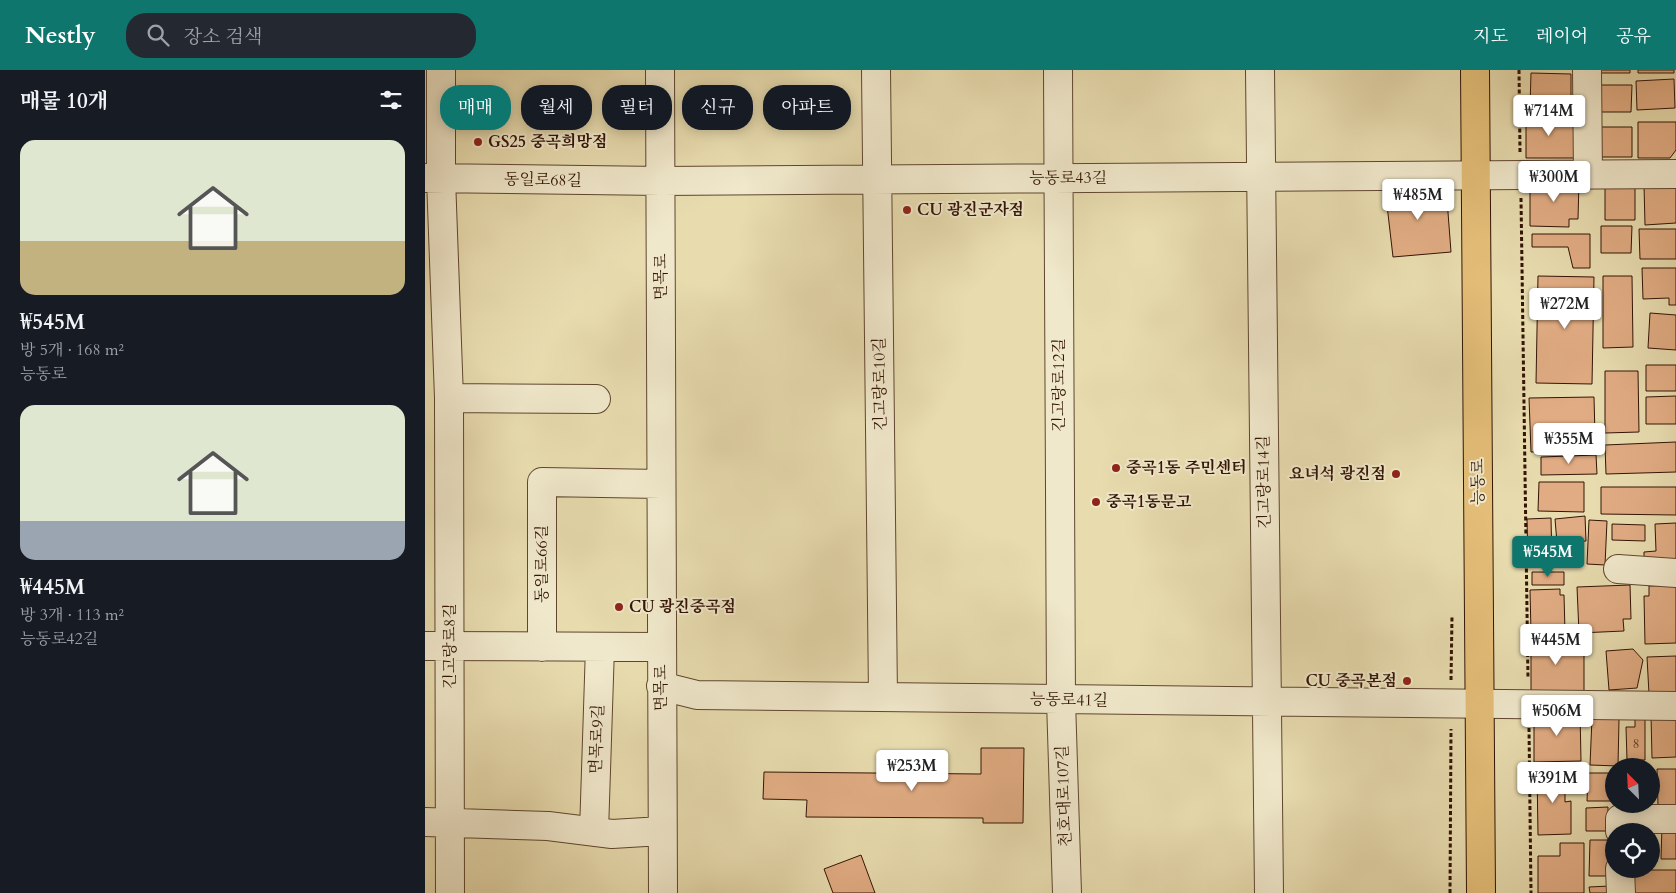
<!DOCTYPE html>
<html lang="ko">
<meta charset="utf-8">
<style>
:root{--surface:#171b24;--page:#242831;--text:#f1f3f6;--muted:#9ea1a6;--accent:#0f766e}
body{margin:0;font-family:Cardo,"Noto Serif KR",serif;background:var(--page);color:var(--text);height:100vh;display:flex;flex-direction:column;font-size:19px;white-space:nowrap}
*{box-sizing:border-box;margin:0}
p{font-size:16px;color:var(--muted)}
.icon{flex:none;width:28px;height:28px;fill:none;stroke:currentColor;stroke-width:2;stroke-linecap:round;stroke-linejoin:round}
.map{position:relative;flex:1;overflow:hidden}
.panel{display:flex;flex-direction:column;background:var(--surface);width:425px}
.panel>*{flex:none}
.hud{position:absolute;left:15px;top:15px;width:475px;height:45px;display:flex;gap:10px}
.needle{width:32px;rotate:336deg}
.fabs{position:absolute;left:1180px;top:688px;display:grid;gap:10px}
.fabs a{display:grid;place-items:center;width:55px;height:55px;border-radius:50%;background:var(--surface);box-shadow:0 2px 12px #0003;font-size:25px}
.price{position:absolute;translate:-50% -42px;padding:0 11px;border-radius:5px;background:#fff;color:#222;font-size:16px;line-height:32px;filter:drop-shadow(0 1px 2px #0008)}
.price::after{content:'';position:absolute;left:50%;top:30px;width:15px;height:11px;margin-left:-8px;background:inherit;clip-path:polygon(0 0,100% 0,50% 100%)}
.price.current{background:var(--accent);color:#fff}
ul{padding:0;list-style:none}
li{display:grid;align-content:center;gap:10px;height:265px;padding:0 20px}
li span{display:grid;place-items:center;height:155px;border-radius:15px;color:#555}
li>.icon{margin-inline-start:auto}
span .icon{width:90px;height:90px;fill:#fffc;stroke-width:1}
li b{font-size:21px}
h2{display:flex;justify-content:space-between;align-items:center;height:60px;padding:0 20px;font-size:21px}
.pill{padding:0 18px;border-radius:20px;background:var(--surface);box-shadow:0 2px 12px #0003;font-size:18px;line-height:45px}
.pill.current{background:var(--accent);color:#fff}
header{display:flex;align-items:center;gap:30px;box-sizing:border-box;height:70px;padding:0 25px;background:var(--accent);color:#fff}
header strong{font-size:24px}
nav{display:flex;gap:28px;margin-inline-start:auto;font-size:18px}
.search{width:350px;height:45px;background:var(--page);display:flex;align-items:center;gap:12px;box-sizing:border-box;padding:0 18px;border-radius:20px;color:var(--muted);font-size:19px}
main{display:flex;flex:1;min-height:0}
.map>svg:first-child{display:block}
.building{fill:#e1ac83;stroke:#321405}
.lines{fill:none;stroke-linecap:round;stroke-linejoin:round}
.minor-casing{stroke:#604630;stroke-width:30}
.major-casing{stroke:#321405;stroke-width:30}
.path{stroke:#321405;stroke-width:3;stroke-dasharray:4 2.5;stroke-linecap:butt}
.minor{stroke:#f0e8cb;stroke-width:28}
.major{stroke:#e4be78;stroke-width:28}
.poi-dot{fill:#8f2418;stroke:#f0e8cb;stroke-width:2}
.labels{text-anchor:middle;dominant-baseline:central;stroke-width:4;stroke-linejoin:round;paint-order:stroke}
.number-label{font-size:14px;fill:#5e3a24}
.poi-label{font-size:16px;font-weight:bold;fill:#321405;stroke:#f0e8cb;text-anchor:start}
.street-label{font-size:16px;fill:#321405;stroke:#f0e8cb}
</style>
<header>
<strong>Nestly</strong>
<div class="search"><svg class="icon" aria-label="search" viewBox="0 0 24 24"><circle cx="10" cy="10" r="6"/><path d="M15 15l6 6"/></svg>장소 검색</div>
<nav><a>지도</a><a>레이어</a><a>공유</a></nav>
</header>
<main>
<section class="panel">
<h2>매물 10개<svg class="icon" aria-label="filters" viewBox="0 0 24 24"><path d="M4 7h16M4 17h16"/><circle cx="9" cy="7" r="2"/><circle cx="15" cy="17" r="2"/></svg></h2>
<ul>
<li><span style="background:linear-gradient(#dfe7d0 65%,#c2b280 0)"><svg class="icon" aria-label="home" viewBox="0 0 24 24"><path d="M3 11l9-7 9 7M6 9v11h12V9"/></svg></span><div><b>₩545M</b><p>방 5개 · 168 m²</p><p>능동로</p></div></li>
<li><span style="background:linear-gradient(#dfe7d0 75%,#9aa5b1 0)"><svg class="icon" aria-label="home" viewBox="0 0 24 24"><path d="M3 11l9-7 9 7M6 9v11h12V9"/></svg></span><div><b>₩445M</b><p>방 3개 · 113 m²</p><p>능동로42길</p></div></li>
</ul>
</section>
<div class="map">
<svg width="1251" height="823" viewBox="0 0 1251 823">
<rect width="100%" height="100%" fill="#e8dcaf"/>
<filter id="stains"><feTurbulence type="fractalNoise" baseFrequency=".004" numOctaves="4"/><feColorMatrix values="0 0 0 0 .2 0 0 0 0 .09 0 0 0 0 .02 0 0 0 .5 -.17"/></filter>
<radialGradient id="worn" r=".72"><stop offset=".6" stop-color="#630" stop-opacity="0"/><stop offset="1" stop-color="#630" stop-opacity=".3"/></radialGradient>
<path class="building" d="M1169 0H1205V3H1169Z
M1213 0H1249V3H1213Z
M1106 3 1146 4V38L1105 37Z
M1249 9 1250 38 1212 40 1211 11Z
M1173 15H1207L1206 42H1172Z
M1101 40 1129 41V54L1150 53V88H1101Z
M1213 52H1251V80L1245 88H1213Z
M1175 57H1207V87H1175Z
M1105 110 1154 111 1153 149H1144V157L1105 156Z
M1247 114 1251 119V153L1220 155 1219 115Z
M1021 116 1026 182 968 187 960 118Z
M1180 117H1210V150H1180Z
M1176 156H1207L1206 183H1176Z
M1214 159H1251V189H1215Z
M1107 164H1165V198H1148L1143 177H1107Z
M1217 198H1251V235H1244V228L1218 229Z
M1113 206 1169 207 1167 314 1111 313Z
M1178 206H1207L1208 277 1178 278Z
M1225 243 1251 245V280L1223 278Z
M1221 295H1251V321H1221Z
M1180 301H1213L1214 362 1180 363Z
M1251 326V354H1221V327Z
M1169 327 1170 366 1143 367 1144 381 1106 382 1104 328Z
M1251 372V402L1181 404 1180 375Z
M1171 385 1172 404 1116 405V387Z
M1114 412H1159V442L1113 441Z
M1176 417H1251V445L1176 444Z
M1160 446 1161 471 1132 473 1130 449Z
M1126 448 1127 496 1103 497 1102 449Z
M1164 450 1182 451 1180 495 1162 494Z
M1251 453V496H1219V482L1231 481 1230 454Z
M1187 454 1220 455V471L1187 470Z
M1107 502H1139V515H1107Z
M1205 515 1206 549H1198L1199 561 1154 563 1152 517Z
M1251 515V573L1220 574 1219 526H1224V516Z
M1135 519V525H1139L1140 562 1106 563 1105 520Z
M1106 568H1146V583L1159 579V622H1106Z
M1208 579 1218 590 1212 618 1184 620 1181 581Z
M1251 586V623L1224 624 1222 587Z
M1155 642 1156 691 1109 692V643Z
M1251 644V687L1227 688 1226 645Z
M1167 648 1194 649 1193 696 1165 695Z
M1210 648H1220V690H1202L1201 657H1210Z
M556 678H599L598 753H558V748L381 747 382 730 338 729 339 702 556 704Z
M1232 699H1251V735L1233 736Z
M1140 700V732L1146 731V764L1113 765 1112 701Z
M1163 703H1189V731H1162Z
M1183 737V761H1161V738Z
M1237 756H1251V789H1236Z
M1165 770H1186V806H1164Z
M1135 773H1159V823H1113V786H1135Z
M436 785 450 823H408L399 799Z
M1210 800H1251V823H1209Z
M1185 816V823H1165L1164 817Z"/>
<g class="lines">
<defs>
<path id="minor" d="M16 0V108L24 328 25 823
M235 0 238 823
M451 0 458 627
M633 0 636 630 642 823
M835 0 844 823
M1162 0 1163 105
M0 108 236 111 1251 104
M24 328 171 329
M1193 499 1251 503
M0 576 236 577
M117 577V412L236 414
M236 616 272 625 1251 636
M0 752 123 756 187 764 237 761
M1195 761V749H1251
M169 762 175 577
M1195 799 1196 823"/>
<path id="major" d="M1050 0 1056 823"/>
</defs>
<use href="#minor" class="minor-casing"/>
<use href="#major" class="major-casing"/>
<path class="path" d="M1094 0 1095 82
M1096 128 1103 609
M1026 610 1027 546
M1104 658 1106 823
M1025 823 1026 659"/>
<use href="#minor" class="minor"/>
<use href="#major" class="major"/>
</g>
<g class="poi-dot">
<circle cx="53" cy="72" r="5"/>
<circle cx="482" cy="140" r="5"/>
<circle cx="691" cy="398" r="5"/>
<circle cx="971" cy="404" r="5"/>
<circle cx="671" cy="432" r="5"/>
<circle cx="194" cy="537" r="5"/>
<circle cx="982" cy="611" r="5"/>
</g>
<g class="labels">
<g class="number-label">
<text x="1211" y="673">8</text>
</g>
<g class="poi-label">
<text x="63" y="72">GS25 중곡희망점</text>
<text x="492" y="140">CU 광진군자점</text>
<text x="701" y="398">중곡1동 주민센터</text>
<text x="961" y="404" text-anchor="end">요녀석 광진점</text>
<text x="681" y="432">중곡1동문고</text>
<text x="204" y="537">CU 광진중곡점</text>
<text x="972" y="611" text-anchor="end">CU 중곡본점</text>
</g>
<g class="street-label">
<text x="643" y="108">능동로43길</text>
<text transform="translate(118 110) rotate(1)">동일로68길</text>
<text transform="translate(236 207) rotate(-90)">면목로</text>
<text transform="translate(455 314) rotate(-91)">긴고랑로10길</text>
<text transform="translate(634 315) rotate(-90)">긴고랑로12길</text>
<text transform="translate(839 412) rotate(-91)">긴고랑로14길</text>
<text transform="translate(1053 412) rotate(-90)">능동로</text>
<text transform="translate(117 494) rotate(-90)">동일로66길</text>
<text transform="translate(25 576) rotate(-90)">긴고랑로8길</text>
<text transform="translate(236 618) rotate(-90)">면목로</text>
<text transform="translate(644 630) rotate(1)">능동로41길</text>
<text transform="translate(172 669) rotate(-88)">면목로9길</text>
<text transform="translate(639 726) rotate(-92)">천호대로107길</text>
</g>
</g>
<rect width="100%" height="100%" filter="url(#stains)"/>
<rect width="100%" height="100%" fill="url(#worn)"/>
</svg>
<div class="fabs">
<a><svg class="needle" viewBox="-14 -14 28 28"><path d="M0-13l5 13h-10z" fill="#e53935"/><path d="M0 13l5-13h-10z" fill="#9ea1a6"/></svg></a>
<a><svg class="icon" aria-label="locate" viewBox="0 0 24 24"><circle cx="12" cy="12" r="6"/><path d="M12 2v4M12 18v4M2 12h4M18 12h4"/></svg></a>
</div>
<b class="price" style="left:1124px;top:67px">₩714M</b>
<b class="price" style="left:1129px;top:133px">₩300M</b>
<b class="price" style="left:993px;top:151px">₩485M</b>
<b class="price" style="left:1140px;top:260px">₩272M</b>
<b class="price" style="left:1144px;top:395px">₩355M</b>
<b class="price current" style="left:1123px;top:508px">₩545M</b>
<b class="price" style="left:1131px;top:596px">₩445M</b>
<b class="price" style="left:1132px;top:667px">₩506M</b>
<b class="price" style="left:487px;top:722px">₩253M</b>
<b class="price" style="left:1128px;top:734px">₩391M</b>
<div class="hud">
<a class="pill current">매매</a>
<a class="pill">월세</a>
<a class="pill">필터</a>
<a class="pill">신규</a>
<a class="pill">아파트</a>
</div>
</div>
</main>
